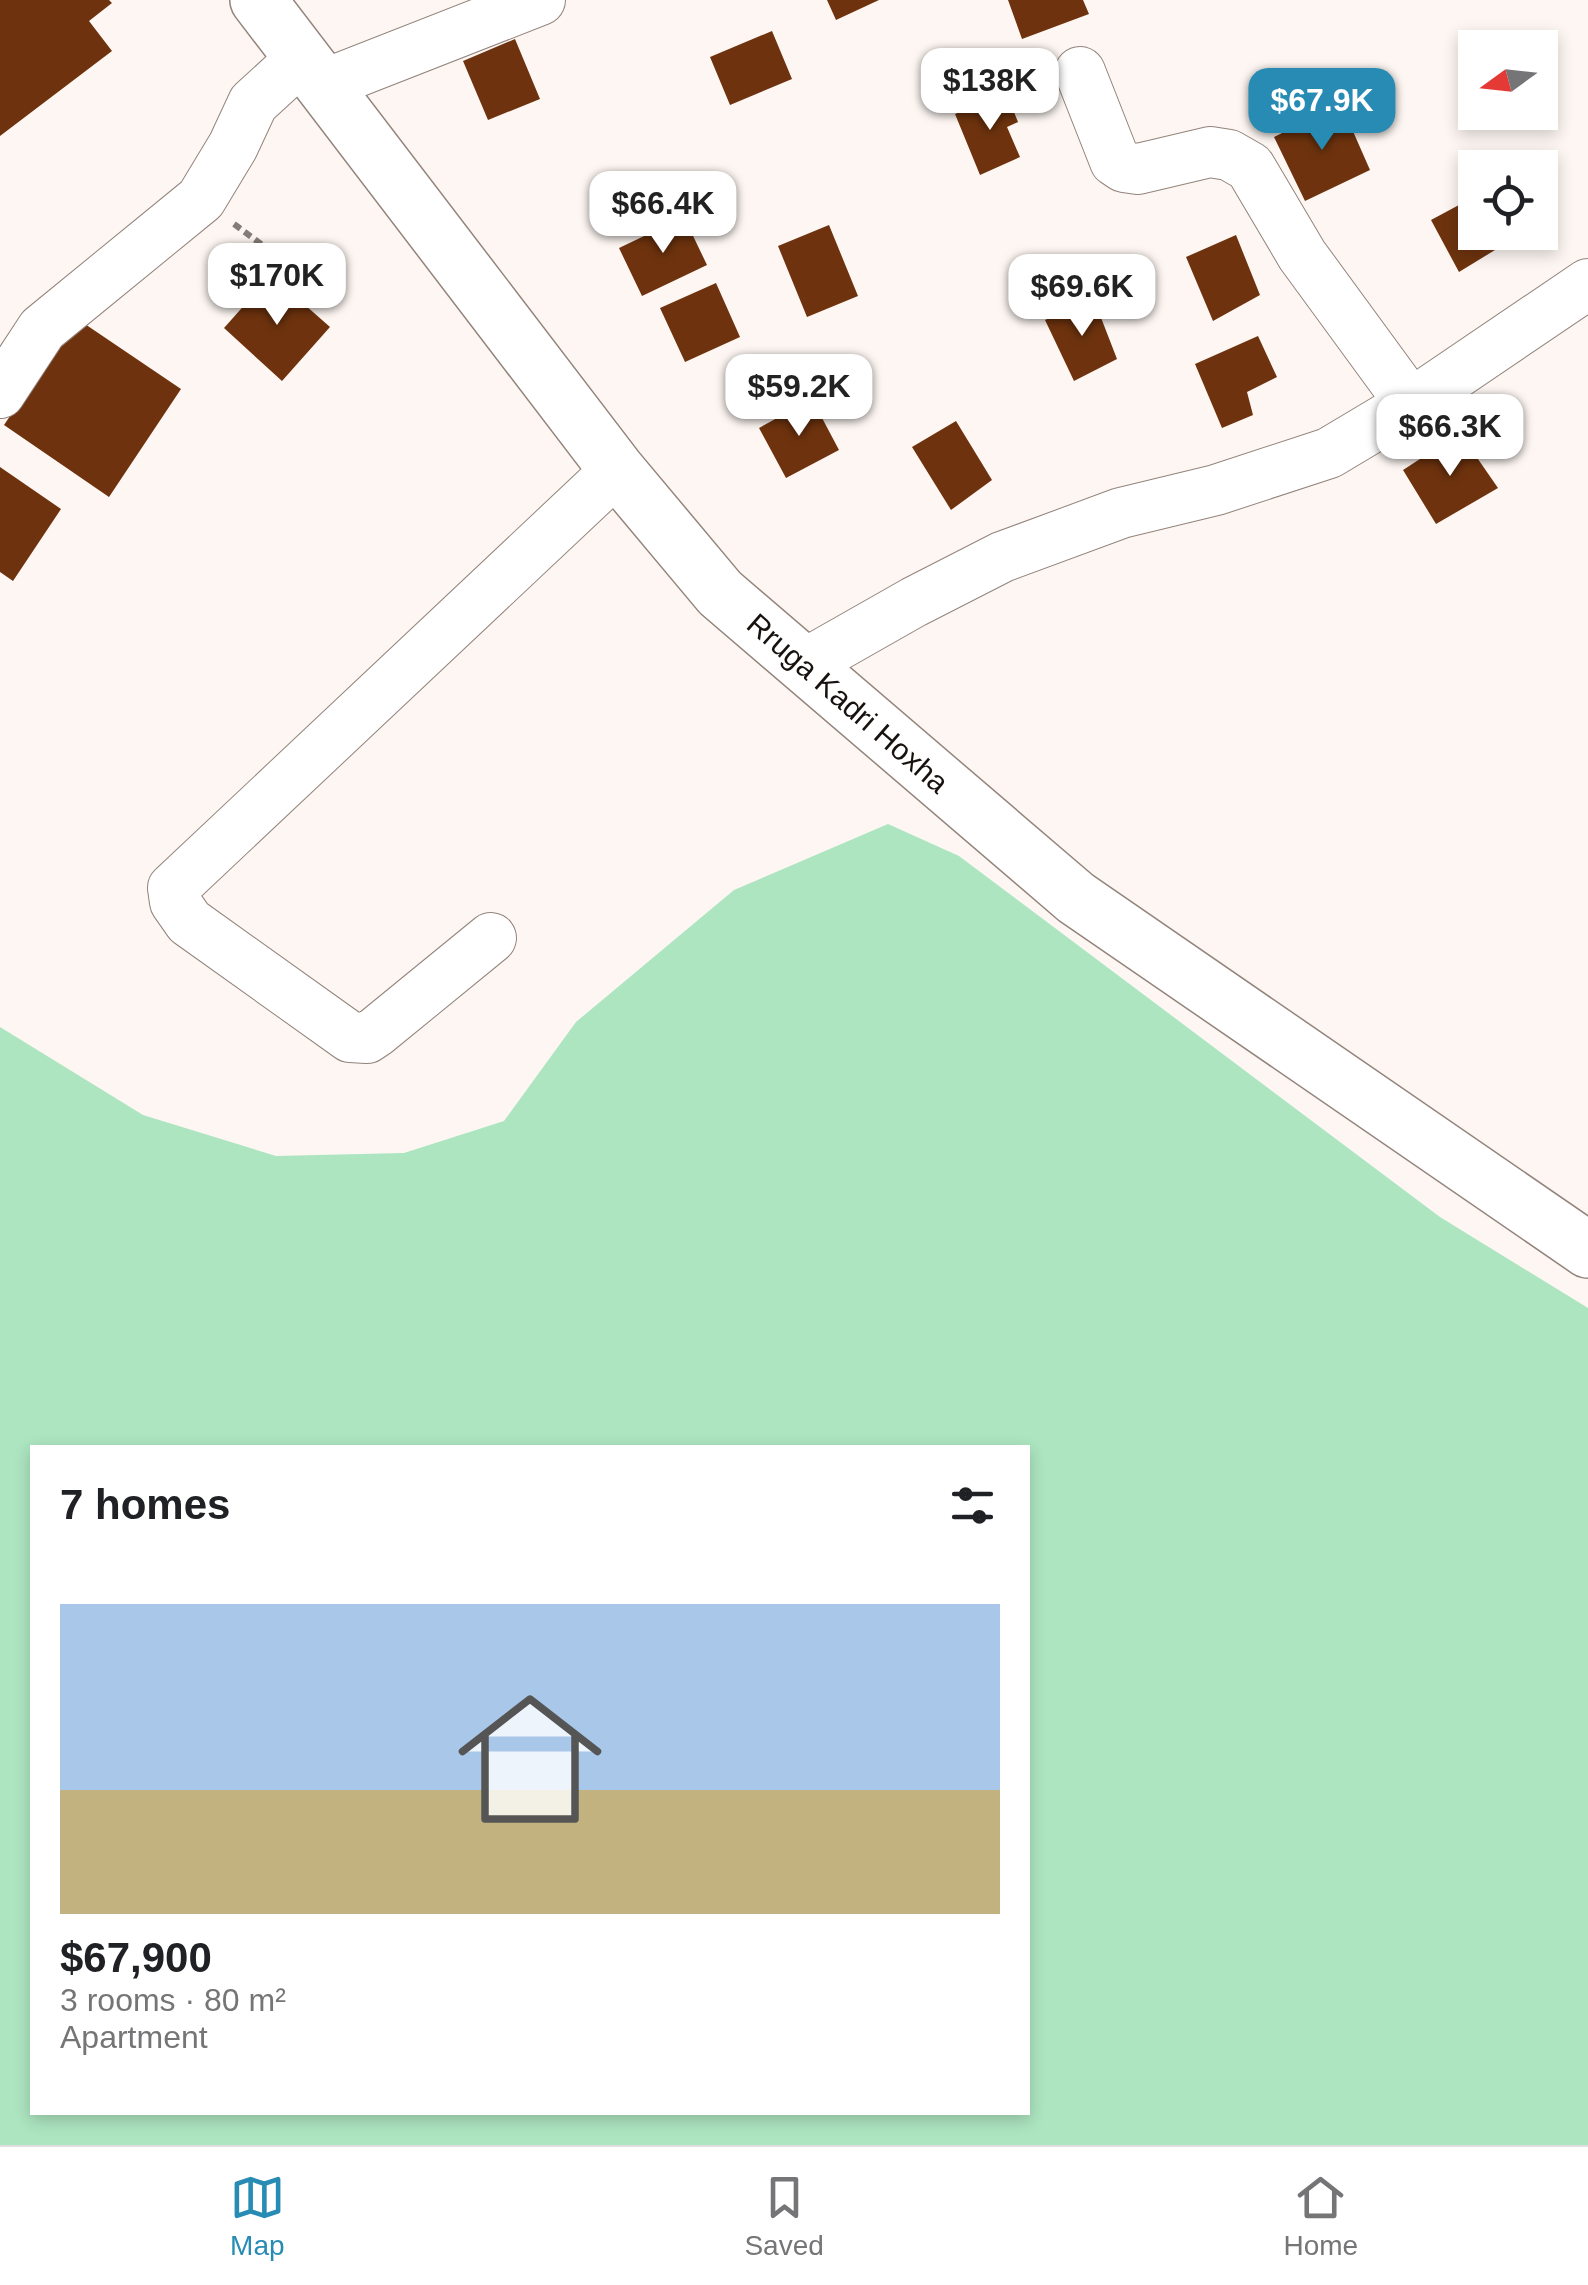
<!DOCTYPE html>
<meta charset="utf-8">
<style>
:root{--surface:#fff;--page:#f6f6f6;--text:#202124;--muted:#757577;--line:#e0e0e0;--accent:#278bb4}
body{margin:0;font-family:Arial,sans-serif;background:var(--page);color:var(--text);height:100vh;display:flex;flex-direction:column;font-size:38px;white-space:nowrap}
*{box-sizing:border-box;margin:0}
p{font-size:32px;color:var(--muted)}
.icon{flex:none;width:55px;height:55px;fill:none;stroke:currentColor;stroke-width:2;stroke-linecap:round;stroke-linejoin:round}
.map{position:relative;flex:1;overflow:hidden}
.details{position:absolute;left:30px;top:1445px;width:1000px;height:670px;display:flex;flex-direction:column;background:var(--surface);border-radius:0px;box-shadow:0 5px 15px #0003}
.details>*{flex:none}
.needle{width:65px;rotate:255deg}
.tools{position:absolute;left:1458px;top:30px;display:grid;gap:20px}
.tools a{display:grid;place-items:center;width:100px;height:100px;border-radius:0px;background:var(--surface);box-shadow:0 5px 15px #0003;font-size:50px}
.price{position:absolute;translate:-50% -85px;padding:0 22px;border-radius:20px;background:#fff;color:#222;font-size:32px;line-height:65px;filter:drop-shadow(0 2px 5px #0008)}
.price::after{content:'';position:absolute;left:50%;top:60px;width:30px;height:22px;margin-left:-15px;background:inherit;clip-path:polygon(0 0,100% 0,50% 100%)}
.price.selected{background:var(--accent);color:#fff}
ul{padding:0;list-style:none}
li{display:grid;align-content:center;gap:20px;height:530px;padding:0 30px}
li+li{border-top:2px solid var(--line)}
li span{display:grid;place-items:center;height:310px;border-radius:0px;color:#555}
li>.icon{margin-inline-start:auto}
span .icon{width:180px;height:180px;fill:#fffc;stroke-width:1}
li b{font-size:42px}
h2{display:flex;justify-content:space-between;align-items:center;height:120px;padding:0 30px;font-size:42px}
.menu{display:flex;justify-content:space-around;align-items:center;height:140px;border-top:2px solid var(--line);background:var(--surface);font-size:28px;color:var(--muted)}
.menu a{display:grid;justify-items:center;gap:5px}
.menu .selected{color:var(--accent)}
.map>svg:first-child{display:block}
.green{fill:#ade5c0;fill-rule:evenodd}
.building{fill:#6e330e}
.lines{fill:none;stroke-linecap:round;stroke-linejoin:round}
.minor-casing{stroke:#93847c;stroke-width:52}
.major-casing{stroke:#93847c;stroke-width:58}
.path{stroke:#837d79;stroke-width:6;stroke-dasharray:8 5;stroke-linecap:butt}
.minor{stroke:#fff;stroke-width:50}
.major{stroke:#fff;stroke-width:55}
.labels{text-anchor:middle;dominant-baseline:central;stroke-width:10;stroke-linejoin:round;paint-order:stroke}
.street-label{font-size:30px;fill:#18120f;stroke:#fff}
</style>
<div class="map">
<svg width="1588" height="2145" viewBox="0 0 1588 2145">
<rect width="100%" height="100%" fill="#fdf6f2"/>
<path class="green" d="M888 824 959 856 1440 1217 1588 1308V2145H0V1027L143 1115 276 1156 404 1153 504 1121 576 1022 734 890ZM32 1448H1028V2112H32Z"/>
<path class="building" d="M0 0H109L112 3 89 21 112 51 0 136Z
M827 0H879L836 20Z
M1008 0H1083L1089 14 1022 39Z
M772 31 792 79 730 105 710 57Z
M515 39 540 99 488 120 463 61Z
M1006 92 1018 122 1007 127 1020 157 980 175 955 114Z
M1341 104 1370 170 1305 201 1274 137Z
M1472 198 1475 232H1487L1495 250 1459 272 1431 220Z
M684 217 707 265 642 296 619 248Z
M829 225 858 296 807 317 778 246Z
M1236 235 1260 295 1213 321 1186 257Z
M271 275 330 327 282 381 224 328Z
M716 283 740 337 685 362 660 308Z
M1093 297 1117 359 1074 381 1045 320Z
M76 318 181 389 109 497 4 425Z
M1258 336 1277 377 1247 392 1253 415 1222 428 1195 364Z
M812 399 839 450 786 478 759 428Z
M956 421 992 480 951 510 912 447Z
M1460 433 1498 488 1436 524 1403 470Z
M0 467 61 509 13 581 0 572Z"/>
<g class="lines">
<defs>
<path id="minor" d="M1080 72 1115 161 1124 167 1138 169 1210 152 1229 155 1250 167 1302 255 1411 404
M323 85 540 0
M0 393 42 329 201 199 233 146 253 103 302 58
M803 665 914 602 1002 557 1121 513 1216 490 1329 453 1411 404 1588 284
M491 938 376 1032 367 1038 350 1037 189 922 175 902 173 888 617 470"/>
<path id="major" d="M258 0 617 470 720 593 1076 898 1588 1250"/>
</defs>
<use href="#minor" class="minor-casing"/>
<use href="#major" class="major-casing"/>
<path class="path" d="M234 224 269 250"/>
<use href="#minor" class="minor"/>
<use href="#major" class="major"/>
</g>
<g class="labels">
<g class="street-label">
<text transform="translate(848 703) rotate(41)">Rruga Kadri Hoxha</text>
</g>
</g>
</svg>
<div class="tools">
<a><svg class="needle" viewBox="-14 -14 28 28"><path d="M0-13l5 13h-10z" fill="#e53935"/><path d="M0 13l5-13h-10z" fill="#757577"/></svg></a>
<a><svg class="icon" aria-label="locate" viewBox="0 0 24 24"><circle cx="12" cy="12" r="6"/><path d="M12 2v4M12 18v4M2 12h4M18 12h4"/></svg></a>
</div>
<b class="price" style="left:990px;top:133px">$138K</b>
<b class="price selected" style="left:1322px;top:153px">$67.9K</b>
<b class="price" style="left:663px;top:256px">$66.4K</b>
<b class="price" style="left:277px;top:328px">$170K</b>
<b class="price" style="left:1082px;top:339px">$69.6K</b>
<b class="price" style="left:799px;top:439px">$59.2K</b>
<b class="price" style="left:1450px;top:479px">$66.3K</b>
<section class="details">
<h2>7 homes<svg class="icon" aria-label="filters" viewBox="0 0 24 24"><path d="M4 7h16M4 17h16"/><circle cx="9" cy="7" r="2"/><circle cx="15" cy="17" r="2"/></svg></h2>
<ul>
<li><span style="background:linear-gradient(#a9c7e8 60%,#c2b280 0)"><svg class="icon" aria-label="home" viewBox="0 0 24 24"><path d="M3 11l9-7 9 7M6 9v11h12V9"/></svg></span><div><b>$67,900</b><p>3 rooms · 80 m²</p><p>Apartment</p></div></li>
</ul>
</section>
</div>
<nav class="menu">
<a class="selected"><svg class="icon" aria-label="map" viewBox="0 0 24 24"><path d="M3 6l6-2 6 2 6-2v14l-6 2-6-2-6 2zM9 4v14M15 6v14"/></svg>Map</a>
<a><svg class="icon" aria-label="saved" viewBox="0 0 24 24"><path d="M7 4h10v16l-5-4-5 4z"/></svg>Saved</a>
<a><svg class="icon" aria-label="home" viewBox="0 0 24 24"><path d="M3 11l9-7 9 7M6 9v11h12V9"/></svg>Home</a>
</nav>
